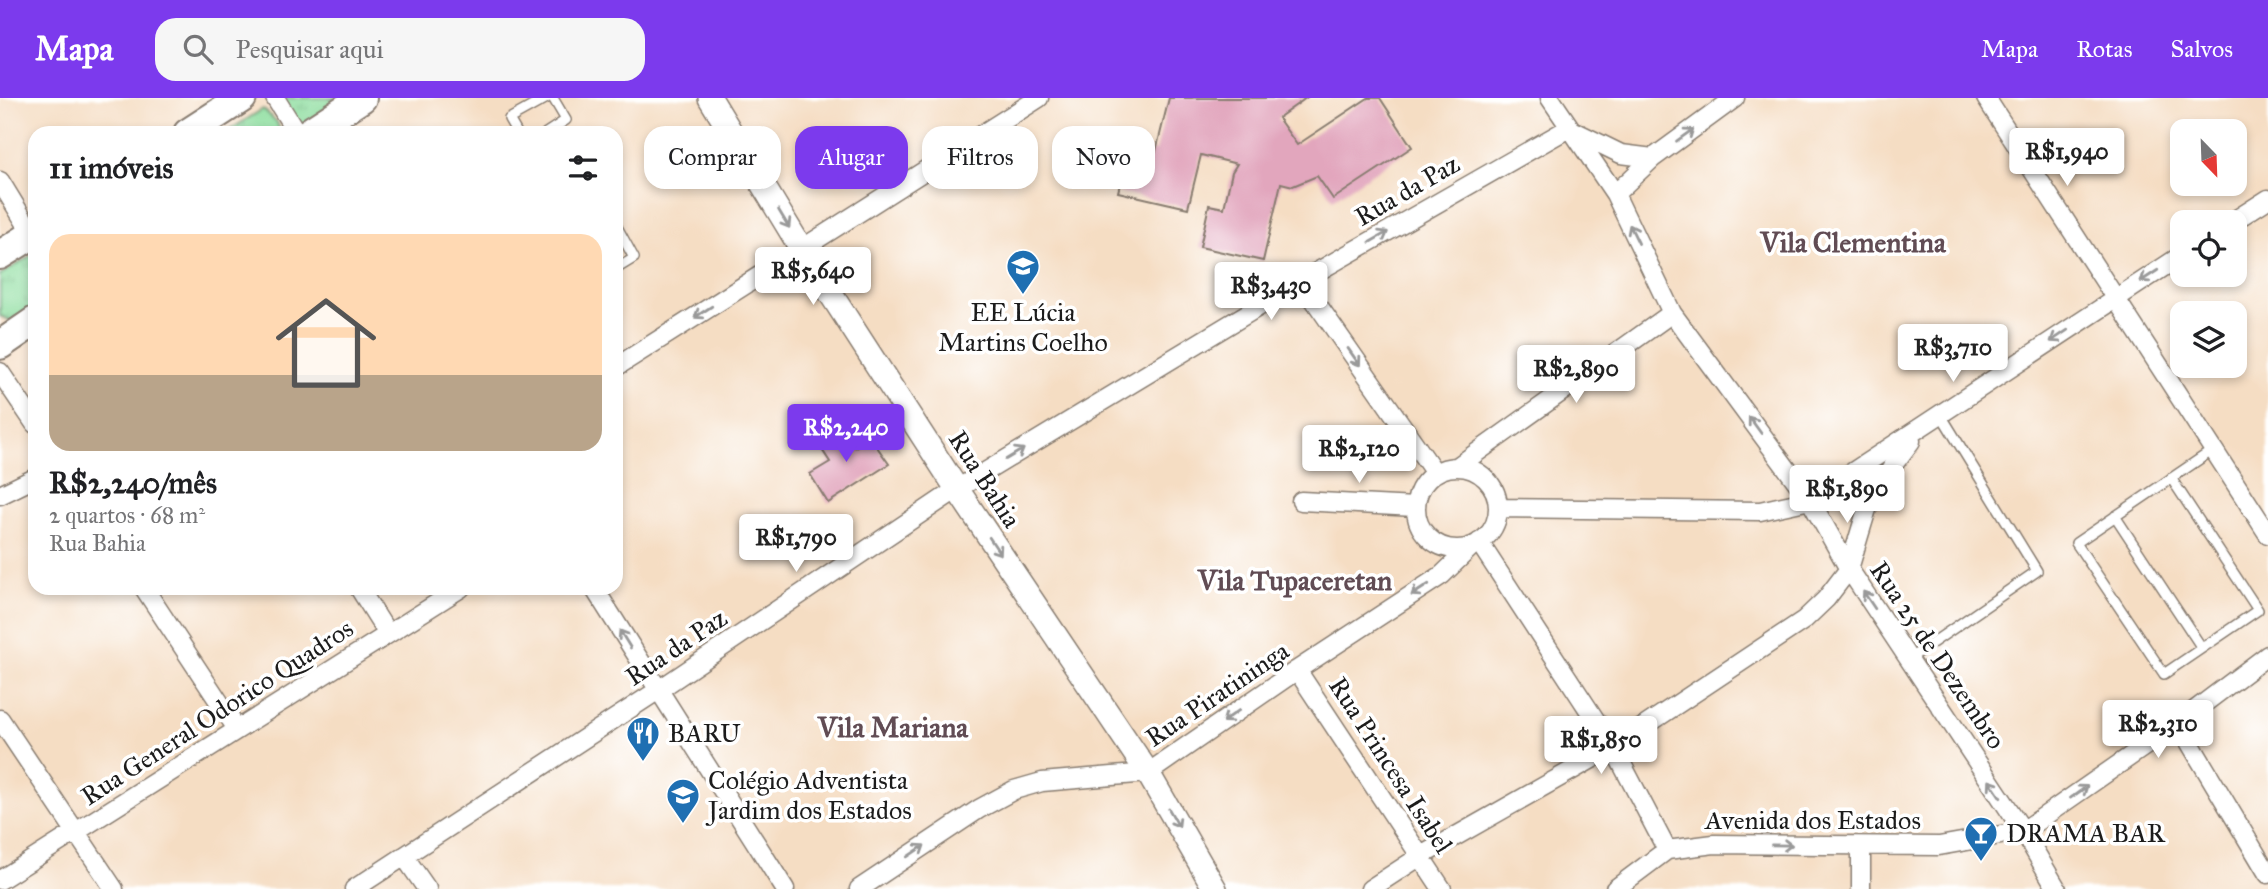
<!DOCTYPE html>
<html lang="pt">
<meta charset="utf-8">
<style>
:root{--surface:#fff;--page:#f6f6f6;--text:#202124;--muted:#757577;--accent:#7c3aed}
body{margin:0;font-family:"IM FELL Great Primer",serif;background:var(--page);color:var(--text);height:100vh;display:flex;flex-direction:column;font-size:26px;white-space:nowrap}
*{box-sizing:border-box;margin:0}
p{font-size:23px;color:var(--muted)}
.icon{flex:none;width:38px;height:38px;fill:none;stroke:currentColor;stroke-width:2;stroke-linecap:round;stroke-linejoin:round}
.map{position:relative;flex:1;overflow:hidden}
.drawer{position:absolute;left:28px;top:28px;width:595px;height:469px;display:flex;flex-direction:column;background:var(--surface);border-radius:21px;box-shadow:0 4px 10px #0003}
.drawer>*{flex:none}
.top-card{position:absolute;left:644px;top:28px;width:665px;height:63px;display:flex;gap:14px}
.needle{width:46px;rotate:157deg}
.buttons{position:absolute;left:2170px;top:21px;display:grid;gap:14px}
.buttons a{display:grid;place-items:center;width:77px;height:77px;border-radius:14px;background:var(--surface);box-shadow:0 4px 10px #0003;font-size:35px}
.price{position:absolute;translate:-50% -60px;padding:0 16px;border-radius:7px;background:#fff;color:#222;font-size:23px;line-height:46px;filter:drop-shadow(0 2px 4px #0008)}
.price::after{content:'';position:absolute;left:50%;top:42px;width:21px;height:16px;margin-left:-10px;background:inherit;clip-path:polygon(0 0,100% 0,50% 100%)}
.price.current{background:var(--accent);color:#fff}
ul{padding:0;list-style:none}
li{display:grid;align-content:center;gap:14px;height:371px;padding:0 21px}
li span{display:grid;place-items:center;height:217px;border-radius:21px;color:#555}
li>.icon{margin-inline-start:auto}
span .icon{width:126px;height:126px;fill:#fffc;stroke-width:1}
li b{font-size:30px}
h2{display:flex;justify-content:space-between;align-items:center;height:84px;padding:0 21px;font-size:30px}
.chip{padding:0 24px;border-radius:21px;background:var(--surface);box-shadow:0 4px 10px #0003;font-size:24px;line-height:63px}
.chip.current{background:var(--accent);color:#fff}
header{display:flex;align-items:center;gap:42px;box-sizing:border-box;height:98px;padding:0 35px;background:var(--accent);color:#fff}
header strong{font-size:33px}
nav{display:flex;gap:38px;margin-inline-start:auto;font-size:24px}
.search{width:490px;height:63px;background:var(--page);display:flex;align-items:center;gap:18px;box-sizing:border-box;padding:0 24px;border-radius:21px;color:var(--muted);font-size:26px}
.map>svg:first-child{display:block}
.grass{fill:url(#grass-tufts);stroke:#547c5c;stroke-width:2}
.building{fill:#e2a6bd}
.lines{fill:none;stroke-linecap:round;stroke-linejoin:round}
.service-casing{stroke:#887c70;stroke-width:12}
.minor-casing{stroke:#887c70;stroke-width:21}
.tertiary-casing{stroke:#887c70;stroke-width:26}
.primary-casing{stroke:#887c70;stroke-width:32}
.service{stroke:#fff;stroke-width:9}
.minor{stroke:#fff;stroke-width:18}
.tertiary{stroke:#fff;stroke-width:23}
.primary{stroke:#fff;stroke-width:28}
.oneway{stroke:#999}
.labels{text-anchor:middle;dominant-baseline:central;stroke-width:7;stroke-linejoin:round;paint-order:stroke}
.street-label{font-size:26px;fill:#1c1c1c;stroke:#fff}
.poi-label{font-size:26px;fill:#1c1c1c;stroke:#fff;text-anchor:start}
.neighbourhood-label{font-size:28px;font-weight:bold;fill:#614c54;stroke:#fff}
</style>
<header>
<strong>Mapa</strong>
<div class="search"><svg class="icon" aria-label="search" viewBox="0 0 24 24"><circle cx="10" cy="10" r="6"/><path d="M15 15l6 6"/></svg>Pesquisar aqui</div>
<nav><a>Mapa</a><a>Rotas</a><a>Salvos</a></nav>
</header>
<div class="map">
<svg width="2268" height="791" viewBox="0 0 2268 791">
<defs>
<pattern id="grass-tufts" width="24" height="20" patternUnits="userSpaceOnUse" patternTransform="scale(1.75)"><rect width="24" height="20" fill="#8bdd9d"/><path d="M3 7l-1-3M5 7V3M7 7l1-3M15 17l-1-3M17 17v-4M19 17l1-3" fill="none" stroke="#77bd87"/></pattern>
</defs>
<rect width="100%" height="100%" fill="#fff"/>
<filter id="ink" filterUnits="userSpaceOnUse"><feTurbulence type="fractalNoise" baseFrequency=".0143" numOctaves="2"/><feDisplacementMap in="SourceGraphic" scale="14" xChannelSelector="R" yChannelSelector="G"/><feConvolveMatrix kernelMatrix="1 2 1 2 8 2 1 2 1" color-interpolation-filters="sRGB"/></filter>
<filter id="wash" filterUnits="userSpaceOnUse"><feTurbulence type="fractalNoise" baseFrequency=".00686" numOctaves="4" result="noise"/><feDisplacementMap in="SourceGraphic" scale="28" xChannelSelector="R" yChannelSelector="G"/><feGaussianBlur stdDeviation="1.57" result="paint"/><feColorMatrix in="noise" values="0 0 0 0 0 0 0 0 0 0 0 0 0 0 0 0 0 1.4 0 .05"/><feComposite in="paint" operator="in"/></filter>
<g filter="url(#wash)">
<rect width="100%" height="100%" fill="#f5ddc3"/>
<path class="grass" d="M275 0H362L308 35Z
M263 11 277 24 281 35H225Z
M35 155V208L11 223 0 218V177Z"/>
<g id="blocks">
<path class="building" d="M1169 0H1306L1278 20 1297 47 1368 0H1380L1412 49 1333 101 1317 78 1293 88 1281 85 1263 163 1200 149 1209 107 1224 110 1232 74 1237 66 1201 57 1188 110 1118 94 1130 46 1156 53Z
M843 330 855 349 870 339 889 366 828 405 810 376 830 364 817 344Z"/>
</g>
</g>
<g filter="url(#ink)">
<use href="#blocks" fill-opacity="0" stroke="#887c70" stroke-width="2"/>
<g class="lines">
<defs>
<path id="service" d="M517 35 509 21 547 0
M546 35 566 22 553 0
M616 127 634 160 616 171
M2171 380 2258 512 2164 576 2076 445 2213 352
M2115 418 2202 550
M1909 561 2037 473 1941 317"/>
<path id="minor" d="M275 0 297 35
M1550 0 1615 96 1672 215 1810 402 1849 471 2023 733 2057 791
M1986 0 2268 436
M1572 32 1621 56 1653 60
M0 83 33 137
M1615 96 1653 60 1735 0
M2232 124 2268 101
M1301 183 1435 375
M616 269 1039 0
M0 274 35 326
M1458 368 1672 215
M1416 410a41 41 0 1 1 82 0a41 41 0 1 1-82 0Z
M0 397 35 380
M1301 403 1415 409
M1499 410 1760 413 1810 402 2182 157
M1479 444 1613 649 1667 752
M144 490 237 631
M359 490 388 536
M594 490 785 791
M1297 572 1442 791
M0 621 114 791
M2178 625 2268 776
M404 758 427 791
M0 782 461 490
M354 791 657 593 957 391 1301 183 1569 30
M859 791 979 711 1014 692 1042 684 1148 675 1297 572 1442 477 1472 448
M1370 791 1419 759 1613 649 1804 522 1826 501 1849 471 1867 411 1896 363 1911 343
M1615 791 1667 752 1714 746 1939 748 2023 733 2178 625 2268 557
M1861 791V749"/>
<path id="tertiary" d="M710 0 801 150 957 391 1148 675 1215 791"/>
<path id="primary" d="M188 35 242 0
M308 35 362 0
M0 157 35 135
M0 247 35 223"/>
</defs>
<use href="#service" class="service-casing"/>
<use href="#minor" class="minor-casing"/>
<use href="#tertiary" class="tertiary-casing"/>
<use href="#primary" class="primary-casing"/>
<use href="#service" class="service"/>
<use href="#minor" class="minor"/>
<use href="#tertiary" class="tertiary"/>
<use href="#primary" class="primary"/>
</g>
<defs><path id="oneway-shaft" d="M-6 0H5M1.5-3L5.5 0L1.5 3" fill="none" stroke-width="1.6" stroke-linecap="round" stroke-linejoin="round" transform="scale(1.75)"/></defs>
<g class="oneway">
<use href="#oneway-shaft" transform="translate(1685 37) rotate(-36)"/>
<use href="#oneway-shaft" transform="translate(784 121) rotate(59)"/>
<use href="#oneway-shaft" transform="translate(1634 136) rotate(-116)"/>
<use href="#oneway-shaft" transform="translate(1379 139) rotate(-30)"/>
<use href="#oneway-shaft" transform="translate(2149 178) rotate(147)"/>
<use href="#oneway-shaft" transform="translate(703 214) rotate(147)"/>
<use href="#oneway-shaft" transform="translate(2059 238) rotate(146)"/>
<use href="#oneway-shaft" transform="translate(1354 259) rotate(55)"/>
<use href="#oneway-shaft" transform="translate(1755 327) rotate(-126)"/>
<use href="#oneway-shaft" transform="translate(1015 356) rotate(-31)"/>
<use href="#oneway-shaft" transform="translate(995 448) rotate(56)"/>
<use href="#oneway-shaft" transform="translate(1420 492) rotate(147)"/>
<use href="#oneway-shaft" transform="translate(1869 502) rotate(-124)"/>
<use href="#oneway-shaft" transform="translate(625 541) rotate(-122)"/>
<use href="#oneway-shaft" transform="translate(1231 618) rotate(145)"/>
<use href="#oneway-shaft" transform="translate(1995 691) rotate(-124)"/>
<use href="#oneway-shaft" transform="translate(2079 694) rotate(-35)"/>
<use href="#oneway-shaft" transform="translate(1174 720) rotate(60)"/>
<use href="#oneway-shaft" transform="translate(1782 747) rotate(1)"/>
<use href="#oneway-shaft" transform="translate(916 753) rotate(-34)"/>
</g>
</g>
<defs>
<symbol id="school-pin" viewBox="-11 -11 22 30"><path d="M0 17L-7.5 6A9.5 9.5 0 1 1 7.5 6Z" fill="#1f6fb2" stroke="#fff"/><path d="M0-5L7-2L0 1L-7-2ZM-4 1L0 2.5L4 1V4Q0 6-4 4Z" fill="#fff"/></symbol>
<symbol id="restaurant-pin" viewBox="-11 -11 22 30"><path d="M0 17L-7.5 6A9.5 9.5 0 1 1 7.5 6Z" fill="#1f6fb2" stroke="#fff"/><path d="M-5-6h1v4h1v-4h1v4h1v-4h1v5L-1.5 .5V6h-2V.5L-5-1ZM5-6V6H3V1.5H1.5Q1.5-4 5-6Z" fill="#fff"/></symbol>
<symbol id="bar-pin" viewBox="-11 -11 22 30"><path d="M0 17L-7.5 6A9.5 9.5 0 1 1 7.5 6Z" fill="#1f6fb2" stroke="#fff"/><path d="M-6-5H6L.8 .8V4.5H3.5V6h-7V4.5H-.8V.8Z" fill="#fff"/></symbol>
</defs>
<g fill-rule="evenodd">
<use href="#school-pin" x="1004" y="149" width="38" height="52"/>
<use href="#restaurant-pin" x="624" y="616" width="38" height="52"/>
<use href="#school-pin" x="664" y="678" width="38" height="52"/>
<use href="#bar-pin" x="1962" y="716" width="38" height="52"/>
</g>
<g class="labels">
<g class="street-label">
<text transform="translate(1407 92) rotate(-30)">Rua da Paz</text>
<text transform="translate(985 381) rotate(57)">Rua Bahia</text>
<text transform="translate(676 549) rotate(-34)">Rua da Paz</text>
<text transform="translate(1938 557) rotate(56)">Rua 25 de Dezembro</text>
<text transform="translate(1217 596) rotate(-34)">Rua Piratininga</text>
<text transform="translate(217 614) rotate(-33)">Rua General Odorico Quadros</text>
<text transform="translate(1391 667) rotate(57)">Rua Princesa Isabel</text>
<text x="1813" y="722">Avenida dos Estados</text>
</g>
<g class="poi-label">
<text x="1023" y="214" text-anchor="middle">EE Lúcia<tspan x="1023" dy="30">Martins Coelho</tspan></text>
<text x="668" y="635">BARU</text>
<text x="708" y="682">Colégio Adventista<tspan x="708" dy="30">Jardim dos Estados</tspan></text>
<text x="2006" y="735">DRAMA BAR</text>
</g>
<g class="neighbourhood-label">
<text x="1853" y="144">Vila Clementina</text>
<text x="1295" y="482">Vila Tupaceretan</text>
<text x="893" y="629">Vila Mariana</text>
</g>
</g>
</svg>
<div class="buttons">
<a><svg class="needle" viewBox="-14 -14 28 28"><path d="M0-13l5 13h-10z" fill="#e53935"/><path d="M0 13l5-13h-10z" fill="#757577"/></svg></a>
<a><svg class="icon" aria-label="locate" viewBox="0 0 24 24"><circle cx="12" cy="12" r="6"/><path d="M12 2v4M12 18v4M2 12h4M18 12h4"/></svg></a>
<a><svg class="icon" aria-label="layers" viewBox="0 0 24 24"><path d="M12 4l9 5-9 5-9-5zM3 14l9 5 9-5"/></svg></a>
</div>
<b class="price" style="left:2067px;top:90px">R$1,940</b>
<b class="price" style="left:813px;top:209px">R$5,640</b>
<b class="price" style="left:1271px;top:224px">R$3,430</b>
<b class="price" style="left:1953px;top:286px">R$3,710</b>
<b class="price" style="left:1576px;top:307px">R$2,890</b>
<b class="price current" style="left:846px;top:366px">R$2,240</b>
<b class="price" style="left:1359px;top:387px">R$2,120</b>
<b class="price" style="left:1847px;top:427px">R$1,890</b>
<b class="price" style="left:796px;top:476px">R$1,790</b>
<b class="price" style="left:2158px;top:662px">R$2,310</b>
<b class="price" style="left:1601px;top:678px">R$1,850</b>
<div class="top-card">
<a class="chip">Comprar</a>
<a class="chip current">Alugar</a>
<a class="chip">Filtros</a>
<a class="chip">Novo</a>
</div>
<section class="drawer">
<h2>11 imóveis<svg class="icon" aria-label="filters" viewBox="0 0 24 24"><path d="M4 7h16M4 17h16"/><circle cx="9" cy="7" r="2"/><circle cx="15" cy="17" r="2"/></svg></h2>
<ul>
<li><span style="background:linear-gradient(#ffd9b3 65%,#b9a48a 0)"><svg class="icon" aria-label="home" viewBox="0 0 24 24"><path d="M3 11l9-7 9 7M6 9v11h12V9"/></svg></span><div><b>R$2,240/mês</b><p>2 quartos · 68 m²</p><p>Rua Bahia</p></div></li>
</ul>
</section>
</div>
